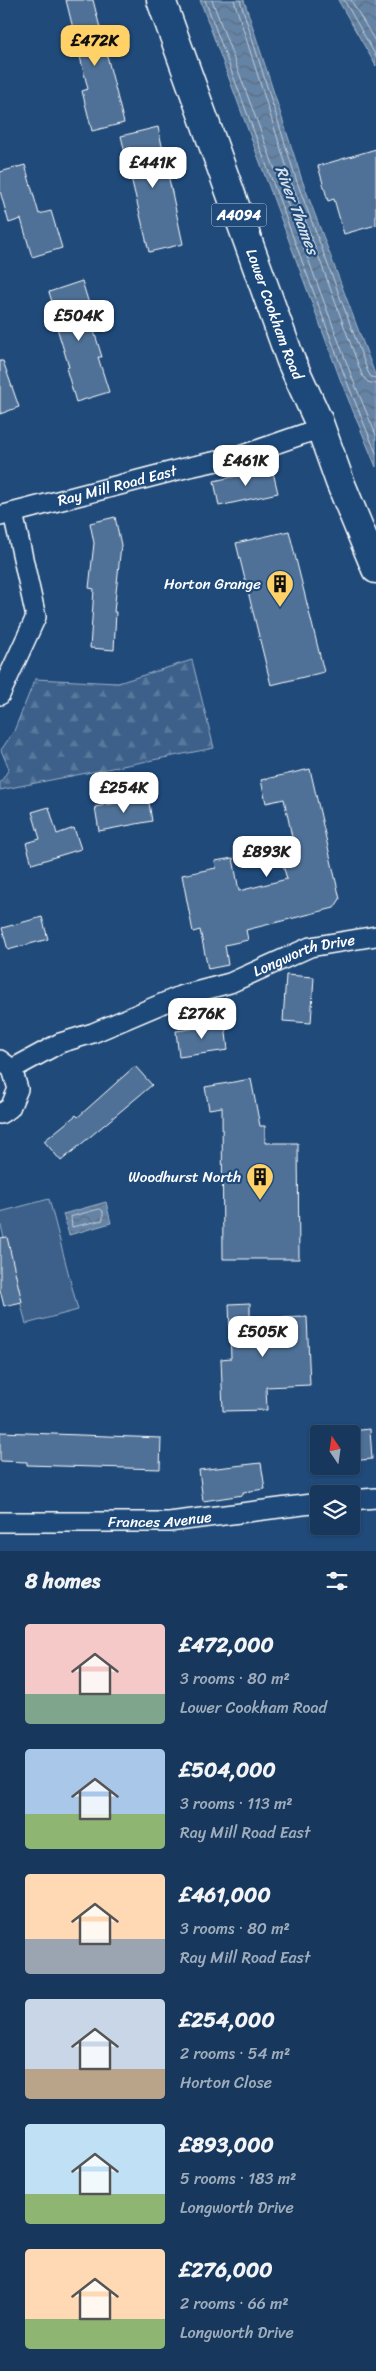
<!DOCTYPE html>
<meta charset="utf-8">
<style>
:root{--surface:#17385c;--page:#244365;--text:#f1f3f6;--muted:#9eacbb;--line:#365272;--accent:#ffd166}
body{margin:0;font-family:Sriracha,sans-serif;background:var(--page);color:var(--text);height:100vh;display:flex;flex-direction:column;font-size:19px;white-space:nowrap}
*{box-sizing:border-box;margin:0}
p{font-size:16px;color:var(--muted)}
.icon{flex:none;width:28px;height:28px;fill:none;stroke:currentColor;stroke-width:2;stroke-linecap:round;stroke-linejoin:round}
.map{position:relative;height:1551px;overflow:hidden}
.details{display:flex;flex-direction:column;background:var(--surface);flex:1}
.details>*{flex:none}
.needle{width:32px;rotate:347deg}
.controls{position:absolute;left:310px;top:1425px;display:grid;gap:10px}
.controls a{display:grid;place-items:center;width:50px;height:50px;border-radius:5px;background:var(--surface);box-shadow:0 1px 4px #0004,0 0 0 1px var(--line);font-size:25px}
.price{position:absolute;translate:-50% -42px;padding:0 11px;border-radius:10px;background:#fff;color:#222;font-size:16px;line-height:32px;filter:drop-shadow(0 1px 2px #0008)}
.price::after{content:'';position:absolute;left:50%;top:30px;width:15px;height:11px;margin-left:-8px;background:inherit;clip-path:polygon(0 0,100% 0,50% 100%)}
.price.active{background:var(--accent);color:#111}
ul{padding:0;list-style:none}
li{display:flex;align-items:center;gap:15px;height:125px;padding:0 25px}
li span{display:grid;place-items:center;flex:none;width:140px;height:100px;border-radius:5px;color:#555}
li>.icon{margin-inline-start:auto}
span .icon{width:60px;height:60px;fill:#fffc;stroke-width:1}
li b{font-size:21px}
h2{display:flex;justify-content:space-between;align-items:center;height:60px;padding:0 25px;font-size:21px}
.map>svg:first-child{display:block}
.forest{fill:url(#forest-firs);stroke:#9eb0c5}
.pitch{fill:#3c618b;stroke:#9eb0c5}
.water{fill:url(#water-waves);stroke:#a3b5c8}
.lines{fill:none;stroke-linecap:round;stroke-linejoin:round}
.shore{stroke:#c1cddb;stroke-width:1}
.building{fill:#507197;stroke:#fff}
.minor-casing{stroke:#fff;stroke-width:22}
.primary-casing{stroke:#fff;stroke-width:31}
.minor{stroke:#1f4a7a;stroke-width:19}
.primary{stroke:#1f4a7a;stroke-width:28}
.labels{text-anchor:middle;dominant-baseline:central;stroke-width:4.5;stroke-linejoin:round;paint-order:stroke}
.shield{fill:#1f4a7a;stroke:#bcc9d7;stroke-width:1}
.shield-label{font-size:14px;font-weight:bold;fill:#fff}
.street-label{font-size:15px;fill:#fff;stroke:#1f4a7a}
.poi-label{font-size:15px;fill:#fff;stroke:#1f4a7a;text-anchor:end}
.water-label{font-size:16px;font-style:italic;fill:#d8e0e8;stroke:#1f4a7a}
</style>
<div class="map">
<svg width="376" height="1551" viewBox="0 0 376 1551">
<defs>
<pattern id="forest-firs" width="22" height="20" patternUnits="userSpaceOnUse" patternTransform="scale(1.25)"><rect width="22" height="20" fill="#3c618b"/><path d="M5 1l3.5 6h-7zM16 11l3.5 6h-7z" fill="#59799c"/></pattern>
<pattern id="water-waves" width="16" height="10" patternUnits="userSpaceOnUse" patternTransform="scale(1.25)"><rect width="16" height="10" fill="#6583a4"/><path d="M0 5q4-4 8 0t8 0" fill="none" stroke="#5b6d81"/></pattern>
</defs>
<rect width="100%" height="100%" fill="#1f4a7a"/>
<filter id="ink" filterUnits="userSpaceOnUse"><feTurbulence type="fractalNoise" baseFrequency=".02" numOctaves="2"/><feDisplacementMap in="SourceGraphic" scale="10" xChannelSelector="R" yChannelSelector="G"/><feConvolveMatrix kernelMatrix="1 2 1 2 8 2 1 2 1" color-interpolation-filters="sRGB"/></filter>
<g filter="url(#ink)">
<path class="forest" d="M192 660 214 748 0 790V783L9 769 1 750 14 731 35 679 118 683Z"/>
<path class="pitch" d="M49 1199 78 1310 26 1324 0 1222V1212Z"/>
<path class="water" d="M200 0H244L302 180 376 377V467L342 384Z
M338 0H376V66Z
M106 1202 111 1223 69 1235 63 1214Z"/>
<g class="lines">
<path class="shore" d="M205 0 347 382 376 453
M212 0 353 380 376 435
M234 0 292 184 362 375 368 382 376 384
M240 0 297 182 368 372 371 377 376 378
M344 0 376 56
M351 0 376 43
M100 1209 103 1211V1220L72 1227 71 1217Z"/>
</g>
<path class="building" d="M66 0H93L124 123 92 131 82 91 88 89Z
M158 127 183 244 149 252 121 136Z
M376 149V225L344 234 334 199 328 201 318 166Z
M25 165 39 214 51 211 62 248 32 257 21 219 9 223 0 191V172Z
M82 281 93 317 90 318 102 357H98L109 392 76 402 66 368 69 367 57 328 60 327 49 292Z
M0 361H3L19 407 0 414Z
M272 468 278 493 219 506 214 481Z
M115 517 121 545 114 612H116L114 650 90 648 94 589 89 588 94 543 90 523Z
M289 531 324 672 271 685 236 543Z
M310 769 340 899 334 908 246 930 248 940 225 945 228 965 208 969 200 930 193 932 182 875 216 868 215 861 233 858 239 891 287 879 280 855 295 851 284 799 266 803 261 780Z
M148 797 152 821 99 831 95 807Z
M49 807 57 834 74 828 81 849 32 864 26 843 40 839 32 812Z
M42 917 48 939 8 950 2 928Z
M286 975 314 977 311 1023 283 1021Z
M225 1024 228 1050 179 1057 176 1031Z
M135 1066 152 1085 61 1161 44 1141 76 1115 78 1117Z
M251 1079 260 1126H265V1143H298L299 1259H223L222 1107 209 1109 205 1087Z
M7 1237 22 1302 4 1306 0 1290V1238Z
M250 1303V1319L307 1317 310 1385 266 1387 267 1410 223 1411 221 1359 231 1358 229 1304Z
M370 1429 372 1459 351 1461V1431Z
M0 1432 161 1438 160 1469 27 1465V1462L0 1461Z
M261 1463 265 1489 243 1492V1495L203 1501 199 1470Z"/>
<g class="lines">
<defs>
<g id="minor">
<path id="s1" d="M0 516 185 468 240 456 321 428"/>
<path d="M0 695 36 617 13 513"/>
<path d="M0 1060 12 1069 18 1089 10 1108 0 1114"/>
<path id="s2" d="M12 1069 60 1043 93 1033 180 996 230 983 310 947 376 936"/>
<path d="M351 1500 376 1498"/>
<path id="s3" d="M0 1522H169L319 1503"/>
</g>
<g id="primary">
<path id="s4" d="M161 0 291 361 318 420 340 482 376 569"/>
</g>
</defs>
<use href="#minor" class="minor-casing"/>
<use href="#primary" class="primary-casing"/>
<use href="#minor" class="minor"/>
<use href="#primary" class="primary"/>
</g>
</g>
<defs>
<symbol id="building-pin" viewBox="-11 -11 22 30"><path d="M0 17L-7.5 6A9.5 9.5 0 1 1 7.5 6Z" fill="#ffd166" stroke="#1f4a7a"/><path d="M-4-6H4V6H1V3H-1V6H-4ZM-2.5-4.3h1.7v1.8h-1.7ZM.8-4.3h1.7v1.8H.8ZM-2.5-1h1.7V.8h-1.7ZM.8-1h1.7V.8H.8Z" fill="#111"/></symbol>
</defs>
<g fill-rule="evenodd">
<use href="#building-pin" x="264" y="568" width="32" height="43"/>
<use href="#building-pin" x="244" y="1161" width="32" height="43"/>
</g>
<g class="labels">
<rect class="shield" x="211.5" y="203.5" width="55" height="23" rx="4"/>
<g class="shield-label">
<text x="239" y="215">A4094</text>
</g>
<g class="street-label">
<text stroke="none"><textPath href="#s4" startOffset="334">Lower Cookham Road</textPath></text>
<text stroke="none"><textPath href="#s1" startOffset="121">Ray Mill Road East</textPath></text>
<text stroke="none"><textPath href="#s2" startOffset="315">Longworth Drive</textPath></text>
<text stroke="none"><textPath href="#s3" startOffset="160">Frances Avenue</textPath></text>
</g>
<g class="poi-label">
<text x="261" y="584">Horton Grange</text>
<text x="241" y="1177">Woodhurst North</text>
</g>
<g class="water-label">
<text transform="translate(297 210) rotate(69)">River Thames</text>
</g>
</g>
</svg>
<div class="controls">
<a><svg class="needle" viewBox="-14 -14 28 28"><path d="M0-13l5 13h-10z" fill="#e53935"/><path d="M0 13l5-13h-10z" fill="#9eacbb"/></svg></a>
<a><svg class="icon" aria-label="layers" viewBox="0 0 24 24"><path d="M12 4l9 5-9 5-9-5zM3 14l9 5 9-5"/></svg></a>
</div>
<b class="price active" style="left:95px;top:67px">£472K</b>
<b class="price" style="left:153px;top:189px">£441K</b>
<b class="price" style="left:79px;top:342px">£504K</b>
<b class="price" style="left:246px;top:487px">£461K</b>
<b class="price" style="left:124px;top:814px">£254K</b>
<b class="price" style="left:267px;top:878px">£893K</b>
<b class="price" style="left:202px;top:1040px">£276K</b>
<b class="price" style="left:263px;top:1358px">£505K</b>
</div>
<section class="details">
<h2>8 homes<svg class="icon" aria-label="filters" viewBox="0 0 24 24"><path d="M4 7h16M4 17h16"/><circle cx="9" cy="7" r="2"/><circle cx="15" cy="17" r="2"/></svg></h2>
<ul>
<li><span style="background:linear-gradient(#f6c9c9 70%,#7fa58c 0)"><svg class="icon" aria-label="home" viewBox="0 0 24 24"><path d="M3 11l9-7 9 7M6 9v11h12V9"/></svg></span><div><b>£472,000</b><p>3 rooms · 80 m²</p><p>Lower Cookham Road</p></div></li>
<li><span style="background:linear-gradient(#a9c7e8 65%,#8fb573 0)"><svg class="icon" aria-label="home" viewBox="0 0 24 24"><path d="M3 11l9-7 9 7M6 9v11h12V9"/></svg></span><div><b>£504,000</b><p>3 rooms · 113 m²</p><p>Ray Mill Road East</p></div></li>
<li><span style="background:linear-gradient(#ffd9b3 65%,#9aa5b1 0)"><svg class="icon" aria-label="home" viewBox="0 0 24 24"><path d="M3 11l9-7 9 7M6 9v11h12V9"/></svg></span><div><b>£461,000</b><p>3 rooms · 80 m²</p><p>Ray Mill Road East</p></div></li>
<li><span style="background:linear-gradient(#c9d6e8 70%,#b9a48a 0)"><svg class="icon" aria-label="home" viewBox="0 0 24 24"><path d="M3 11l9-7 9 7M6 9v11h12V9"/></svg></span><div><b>£254,000</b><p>2 rooms · 54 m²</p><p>Horton Close</p></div></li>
<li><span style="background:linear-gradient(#bfe0f5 70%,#8fb573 0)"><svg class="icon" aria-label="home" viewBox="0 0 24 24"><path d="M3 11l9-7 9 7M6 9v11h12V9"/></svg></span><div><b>£893,000</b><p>5 rooms · 183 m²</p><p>Longworth Drive</p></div></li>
<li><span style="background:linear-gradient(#ffd9b3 70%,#8fb573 0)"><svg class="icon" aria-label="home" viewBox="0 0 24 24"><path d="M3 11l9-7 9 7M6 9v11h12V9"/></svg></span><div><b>£276,000</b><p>2 rooms · 66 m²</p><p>Longworth Drive</p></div></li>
</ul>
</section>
